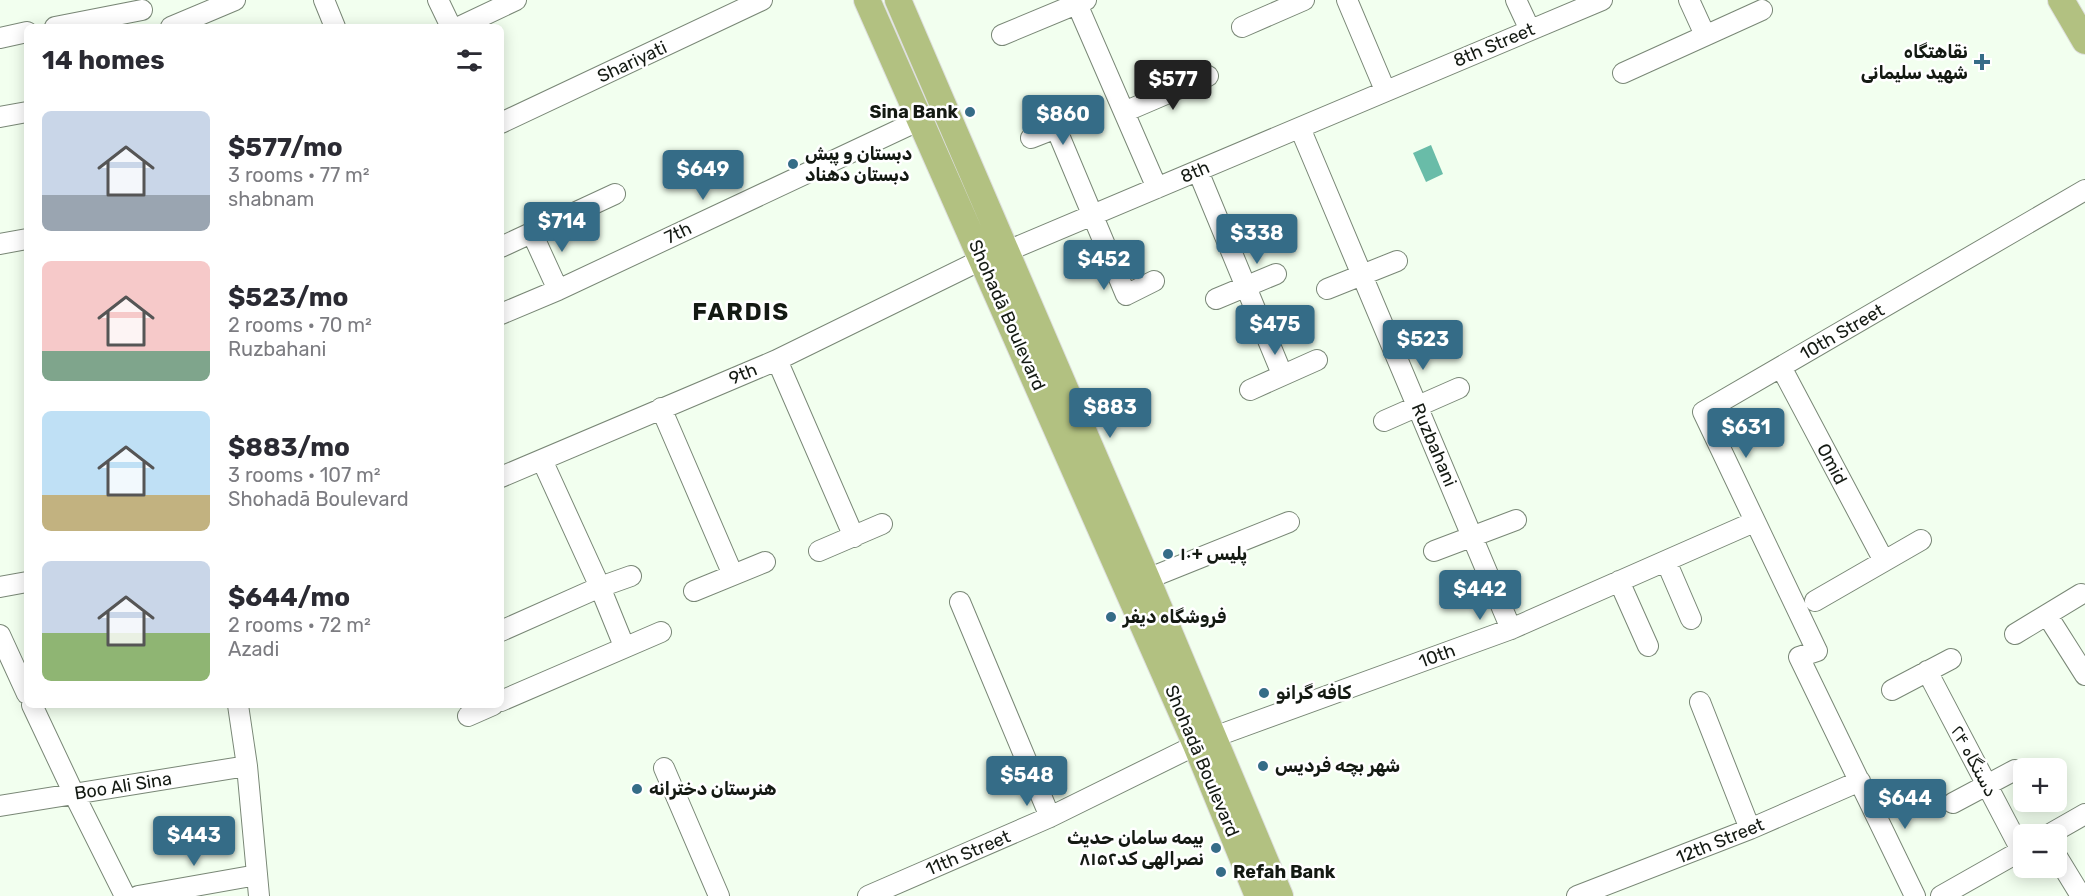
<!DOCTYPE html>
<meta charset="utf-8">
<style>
:root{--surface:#fff;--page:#f7f7f7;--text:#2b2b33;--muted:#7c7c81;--accent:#356c87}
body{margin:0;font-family:Rubik,Cairo,sans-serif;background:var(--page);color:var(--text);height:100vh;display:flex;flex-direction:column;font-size:22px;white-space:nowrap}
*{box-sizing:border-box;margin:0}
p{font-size:20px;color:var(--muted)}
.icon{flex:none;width:33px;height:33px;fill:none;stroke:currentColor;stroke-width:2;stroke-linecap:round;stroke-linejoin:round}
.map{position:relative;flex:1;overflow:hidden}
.details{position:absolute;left:24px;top:24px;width:480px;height:684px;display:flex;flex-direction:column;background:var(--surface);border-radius:9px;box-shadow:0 3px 15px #0003}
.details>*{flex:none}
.fabs{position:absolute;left:2013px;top:758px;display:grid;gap:12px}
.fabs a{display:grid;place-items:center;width:54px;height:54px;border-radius:9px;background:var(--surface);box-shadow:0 3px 15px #0003;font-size:30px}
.price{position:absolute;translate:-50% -51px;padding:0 14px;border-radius:6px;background:var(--accent);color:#fff;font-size:20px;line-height:39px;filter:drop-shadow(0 2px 3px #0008)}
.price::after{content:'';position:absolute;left:50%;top:36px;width:18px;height:14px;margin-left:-9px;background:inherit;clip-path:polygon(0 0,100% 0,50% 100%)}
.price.on{background:#222;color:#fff}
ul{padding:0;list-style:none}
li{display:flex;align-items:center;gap:18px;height:150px;padding:0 18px}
li span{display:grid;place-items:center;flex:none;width:168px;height:120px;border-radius:9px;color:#555}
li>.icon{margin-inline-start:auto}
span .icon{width:72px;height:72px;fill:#fffc;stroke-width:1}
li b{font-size:26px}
h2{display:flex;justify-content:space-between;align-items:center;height:72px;padding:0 18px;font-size:26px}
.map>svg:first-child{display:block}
.water{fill:#69bca8}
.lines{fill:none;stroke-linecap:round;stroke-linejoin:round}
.minor-casing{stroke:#798776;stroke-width:22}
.major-casing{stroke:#dedfde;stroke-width:28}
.minor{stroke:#fff;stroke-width:20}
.major{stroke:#b2c181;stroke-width:26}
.poi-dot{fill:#356c87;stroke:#fff;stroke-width:2}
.labels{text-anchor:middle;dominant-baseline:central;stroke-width:5;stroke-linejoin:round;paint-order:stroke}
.street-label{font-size:18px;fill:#141a13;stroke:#fff}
.poi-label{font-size:18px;font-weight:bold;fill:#141a13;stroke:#fff;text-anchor:start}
.district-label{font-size:24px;font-weight:bold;letter-spacing:1.5px;fill:#141a13;stroke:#fff}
</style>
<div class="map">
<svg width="2085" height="896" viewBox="0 0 2085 896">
<rect width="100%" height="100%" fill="#f2ffef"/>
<path class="water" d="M1431 145 1443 174 1426 182 1413 153Z"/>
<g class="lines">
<defs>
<path id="minor" d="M324 0 335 27
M438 0 451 27
M1347 0 1385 90
M1516 0 1530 30
M1689 0 1705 35
M1077 4 1157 188
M55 27 142 10
M171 27 235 0
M459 27 516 0
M1242 27 1304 0
M1002 35 1086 0
M0 38 27 32
M1623 73 1762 10
M1124 112 1208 76
M0 117 27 112
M501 123 762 0
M1056 128 1126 295 1154 281
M1300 128 1511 629
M1031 138 1082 118
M1198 171 1282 374
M532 233 558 290
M0 244 27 239
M501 247 615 194
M1005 252 1602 0
M1327 289 1397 261
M1216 299 1276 274
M501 314 558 290 920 120
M777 360 854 537
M1781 367 1884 561
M1250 390 1317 360
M661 408 733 575
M1384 421 1459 388
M542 460 600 587 624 646
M501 477 777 360 981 260
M819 551 882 524
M1434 551 1516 520
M1666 561 1691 619
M1147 579 1289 522
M1619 581 1648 646
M0 587 27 582
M694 591 765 562
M1815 601 1921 540
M960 602 1050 817
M2047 615 2085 675
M501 631 600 587 631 576
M2015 634 2081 594
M0 635 27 694
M1927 671 2021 850
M1892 690 1951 659
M501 701 661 632
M1700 702 1750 829
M32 705 74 794 125 896
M238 705 247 766 259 896
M468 716 493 705
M1214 737 1511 629 1754 522
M664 768 719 896
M1953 803 2015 770
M0 806 247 766
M2050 834 2085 814
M2056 855 2081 896
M138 896 257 875
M868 896 1050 817 1196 745
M1577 896 1750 829 1860 781
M1915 896 1799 657 1817 651 1703 412 2085 190
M1941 896 2024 849"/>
<path id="major" d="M867 0 1196 745 1258 896
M898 0 1147 579 1280 896
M2061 0 2085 41"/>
</defs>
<use href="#minor" class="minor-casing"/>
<use href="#major" class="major-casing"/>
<use href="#minor" class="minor"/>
<use href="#major" class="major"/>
</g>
<g class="poi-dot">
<path d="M1979 53h6v6h6v6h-6v6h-6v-6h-6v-6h6z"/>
<circle cx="970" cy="112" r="6"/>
<circle cx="793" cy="164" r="6"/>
<circle cx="1168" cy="554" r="6"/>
<circle cx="1111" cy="617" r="6"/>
<circle cx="1264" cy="693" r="6"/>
<circle cx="1263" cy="766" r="6"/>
<circle cx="637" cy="789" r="6"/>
<circle cx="1216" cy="848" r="6"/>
<circle cx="1221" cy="872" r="6"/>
</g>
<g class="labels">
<g class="street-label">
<text transform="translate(1494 45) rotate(-23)">8th Street</text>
<text transform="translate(632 62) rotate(-25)">Shariyati</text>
<text transform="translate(1195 172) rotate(-23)">8th</text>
<text transform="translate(678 233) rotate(-25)">7th</text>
<text transform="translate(1007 315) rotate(66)">Shohadā Boulevard</text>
<text transform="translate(1842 332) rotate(-30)">10th Street</text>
<text transform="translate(743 374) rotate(-22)">9th</text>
<text transform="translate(1434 445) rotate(67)">Ruzbahani</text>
<text transform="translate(1832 464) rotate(62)">Omid</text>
<text transform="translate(1437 656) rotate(-20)">10th</text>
<text transform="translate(1202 761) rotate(67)">Shohadā Boulevard</text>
<text transform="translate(1974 761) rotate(62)">۲۴ دستگاه</text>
<text transform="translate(123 786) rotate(-9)">Boo Ali Sina</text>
<text transform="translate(1720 841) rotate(-22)">12th Street</text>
<text transform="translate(968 853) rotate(-23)">11th Street</text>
</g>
<g class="poi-label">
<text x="1968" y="52" text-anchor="end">نقاهتگاه<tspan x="1968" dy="21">شهید سلیمانی</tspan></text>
<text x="958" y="112" text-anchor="end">Sina Bank</text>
<text x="805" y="154">دبستان و پبش<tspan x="805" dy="21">دبستان دهناد</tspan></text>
<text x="1180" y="554">پلیس +۱۰</text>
<text x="1123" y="617">فروشگاه دیفر</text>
<text x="1276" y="693">کافه گرانو</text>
<text x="1275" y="766">شهر بچه فردیس</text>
<text x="649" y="789">هنرستان دخترانه</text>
<text x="1204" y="838" text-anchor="end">بیمه سامان حدیث<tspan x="1204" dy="21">نصرالهی کد۸۱۵۲</tspan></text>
<text x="1233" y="872">Refah Bank</text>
</g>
<g class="district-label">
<text x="741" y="312">FARDIS</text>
</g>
</g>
</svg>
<div class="fabs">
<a>+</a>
<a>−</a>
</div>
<b class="price on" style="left:1173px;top:111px">$577</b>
<b class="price" style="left:1063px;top:146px">$860</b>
<b class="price" style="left:703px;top:201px">$649</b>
<b class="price" style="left:562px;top:253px">$714</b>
<b class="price" style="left:1257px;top:265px">$338</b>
<b class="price" style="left:1104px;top:291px">$452</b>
<b class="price" style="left:1275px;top:356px">$475</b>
<b class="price" style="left:1423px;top:371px">$523</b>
<b class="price" style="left:1110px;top:439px">$883</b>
<b class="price" style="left:1746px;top:459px">$631</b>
<b class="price" style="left:1480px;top:621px">$442</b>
<b class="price" style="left:1027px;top:807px">$548</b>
<b class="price" style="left:1905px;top:830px">$644</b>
<b class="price" style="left:194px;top:867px">$443</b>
<section class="details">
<h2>14 homes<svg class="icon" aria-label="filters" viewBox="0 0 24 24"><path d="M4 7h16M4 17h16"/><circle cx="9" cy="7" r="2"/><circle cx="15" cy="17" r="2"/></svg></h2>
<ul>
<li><span style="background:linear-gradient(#c9d6e8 70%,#9aa5b1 0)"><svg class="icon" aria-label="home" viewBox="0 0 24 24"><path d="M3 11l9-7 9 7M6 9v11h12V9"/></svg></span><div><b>$577/mo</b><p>3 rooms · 77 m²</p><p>shabnam</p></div></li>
<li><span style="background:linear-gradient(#f6c9c9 75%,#7fa58c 0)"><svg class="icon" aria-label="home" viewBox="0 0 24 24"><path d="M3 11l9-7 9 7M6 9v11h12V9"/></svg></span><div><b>$523/mo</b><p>2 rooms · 70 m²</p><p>Ruzbahani</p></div></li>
<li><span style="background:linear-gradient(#bfe0f5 70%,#c2b280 0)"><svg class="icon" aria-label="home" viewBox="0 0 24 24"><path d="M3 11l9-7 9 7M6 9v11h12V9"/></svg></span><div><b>$883/mo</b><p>3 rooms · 107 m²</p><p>Shohadā Boulevard</p></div></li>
<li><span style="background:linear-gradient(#c9d6e8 60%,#8fb573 0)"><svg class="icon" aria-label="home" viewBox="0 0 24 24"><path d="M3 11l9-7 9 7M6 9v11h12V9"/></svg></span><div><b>$644/mo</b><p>2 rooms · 72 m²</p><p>Azadi</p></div></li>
</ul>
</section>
</div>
